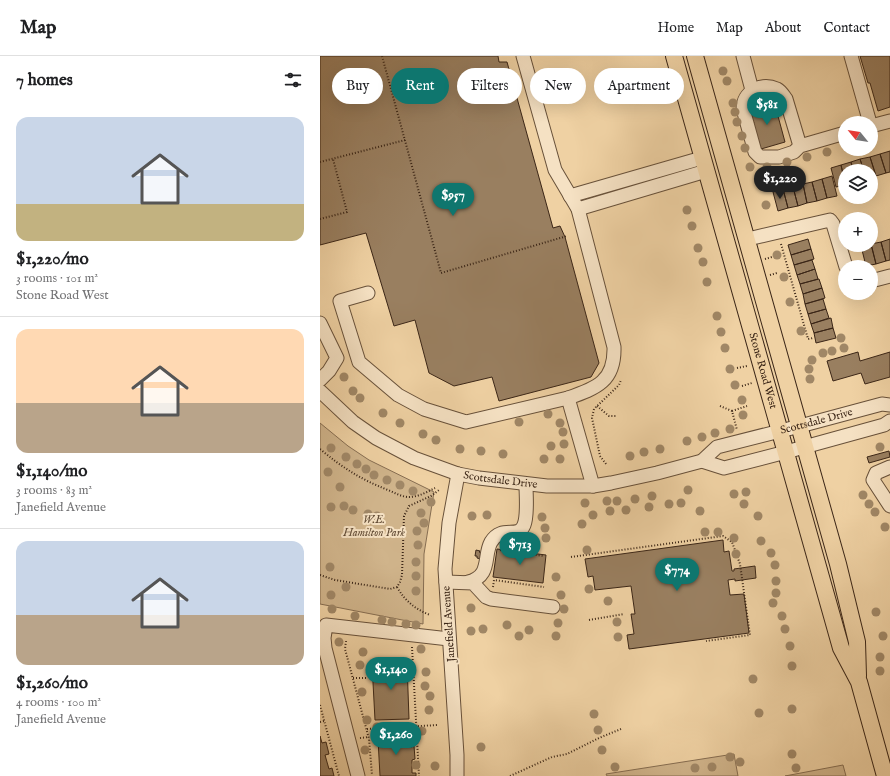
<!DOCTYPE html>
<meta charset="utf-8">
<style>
:root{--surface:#fff;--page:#f2f2f2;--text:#202124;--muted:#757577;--line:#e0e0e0;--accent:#0f766e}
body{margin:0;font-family:"IM FELL English",serif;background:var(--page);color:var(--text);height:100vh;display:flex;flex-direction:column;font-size:15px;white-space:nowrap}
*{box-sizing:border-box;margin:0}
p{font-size:13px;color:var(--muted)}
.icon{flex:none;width:22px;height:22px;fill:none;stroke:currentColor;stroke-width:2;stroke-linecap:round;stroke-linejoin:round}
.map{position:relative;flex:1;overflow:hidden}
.details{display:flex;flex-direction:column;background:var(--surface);width:320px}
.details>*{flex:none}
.banner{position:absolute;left:12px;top:12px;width:380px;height:36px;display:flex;gap:8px}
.needle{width:26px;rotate:300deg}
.controls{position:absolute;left:518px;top:60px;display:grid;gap:8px}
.controls a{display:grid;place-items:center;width:40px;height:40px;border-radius:50%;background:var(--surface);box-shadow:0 4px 16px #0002;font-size:20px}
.price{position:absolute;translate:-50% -34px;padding:0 9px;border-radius:14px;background:var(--accent);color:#fff;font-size:13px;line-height:26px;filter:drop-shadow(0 1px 2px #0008)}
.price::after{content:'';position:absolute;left:50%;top:24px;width:12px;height:9px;margin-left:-6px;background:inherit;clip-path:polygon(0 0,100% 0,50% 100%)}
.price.on{background:#222;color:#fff}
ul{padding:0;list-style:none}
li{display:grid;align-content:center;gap:8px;height:212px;padding:0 16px}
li+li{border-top:1px solid var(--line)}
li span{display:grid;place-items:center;height:124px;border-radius:12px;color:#555}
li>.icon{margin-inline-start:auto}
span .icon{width:72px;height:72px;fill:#fffc;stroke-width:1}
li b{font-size:17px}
h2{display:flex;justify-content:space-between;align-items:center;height:48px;padding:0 16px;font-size:17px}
.pill{padding:0 14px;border-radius:18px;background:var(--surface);box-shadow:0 4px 16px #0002;font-size:14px;line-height:36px}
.pill.on{background:var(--accent);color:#fff}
header{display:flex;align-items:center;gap:24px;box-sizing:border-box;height:56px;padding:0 20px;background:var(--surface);border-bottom:1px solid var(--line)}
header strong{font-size:19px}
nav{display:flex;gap:22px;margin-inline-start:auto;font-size:14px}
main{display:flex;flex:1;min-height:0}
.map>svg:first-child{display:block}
.green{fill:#d0b48b;stroke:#866d51}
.building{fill:#997f60;stroke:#3b2617}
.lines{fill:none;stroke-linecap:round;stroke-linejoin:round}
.minor-casing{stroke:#68513a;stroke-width:15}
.major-casing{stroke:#3b2617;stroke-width:18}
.path{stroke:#3b2617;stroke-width:2;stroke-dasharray:1 2;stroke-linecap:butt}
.minor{stroke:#f5e1c3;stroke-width:13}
.major{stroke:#efd1a3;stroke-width:16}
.tree{fill:#a08766}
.labels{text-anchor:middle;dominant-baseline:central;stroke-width:4;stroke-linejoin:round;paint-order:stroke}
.street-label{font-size:11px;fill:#3b2617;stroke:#f5e1c3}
.park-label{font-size:11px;font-style:italic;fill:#604a34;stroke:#f5e1c3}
</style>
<header>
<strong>Map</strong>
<nav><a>Home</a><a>Map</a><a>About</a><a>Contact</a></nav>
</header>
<main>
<section class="details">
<h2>7 homes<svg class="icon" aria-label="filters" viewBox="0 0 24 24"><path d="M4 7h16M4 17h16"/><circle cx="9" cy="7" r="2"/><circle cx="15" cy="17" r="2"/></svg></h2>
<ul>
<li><span style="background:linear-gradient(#c9d6e8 70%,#c2b280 0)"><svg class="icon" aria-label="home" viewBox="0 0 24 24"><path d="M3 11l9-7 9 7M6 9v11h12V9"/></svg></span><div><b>$1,220/mo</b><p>3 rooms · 101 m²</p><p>Stone Road West</p></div></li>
<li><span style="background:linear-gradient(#ffd9b3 60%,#b9a48a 0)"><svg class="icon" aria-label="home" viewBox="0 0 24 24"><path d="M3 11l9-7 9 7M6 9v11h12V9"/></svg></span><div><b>$1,140/mo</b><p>3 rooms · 83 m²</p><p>Janefield Avenue</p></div></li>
<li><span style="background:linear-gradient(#c9d6e8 60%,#b9a48a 0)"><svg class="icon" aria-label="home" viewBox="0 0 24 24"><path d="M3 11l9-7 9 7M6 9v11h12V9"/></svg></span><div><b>$1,260/mo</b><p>4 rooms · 100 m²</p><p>Janefield Avenue</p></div></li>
</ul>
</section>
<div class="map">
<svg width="570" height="720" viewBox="0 0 570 720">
<rect width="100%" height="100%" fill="#efd1a3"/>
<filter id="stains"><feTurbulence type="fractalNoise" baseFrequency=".005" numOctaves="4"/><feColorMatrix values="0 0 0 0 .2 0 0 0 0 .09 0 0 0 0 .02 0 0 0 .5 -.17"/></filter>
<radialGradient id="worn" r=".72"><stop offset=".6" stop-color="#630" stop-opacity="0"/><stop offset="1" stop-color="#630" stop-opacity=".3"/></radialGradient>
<path class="green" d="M0 367 28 390 49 404 114 436 104 498 103 568 0 548Z
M414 698 418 720H287L286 718Z
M523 709 526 720H465Z"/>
<path class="building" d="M0 0H178L179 6H187L233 172 240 170 245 181 279 307 271 321 179 345 172 321 134 330 109 317 95 264 74 270 46 177 0 189Z
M540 0H570V51L558 55 550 27H548Z
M455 49 465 86 441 93 433 67H434L432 62 429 63 426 53 436 51 437 55Z
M570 95V116L566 117 560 98Z
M560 98 566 117 556 120 550 101Z
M550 101 556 120 551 121V115H544L540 103Z
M540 103 544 115H533L531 106Z
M531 106 533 115H525V125L521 109Z
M521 109 525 129 516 131 511 112Z
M512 120 517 140 507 142 502 123Z
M502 123 507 142 497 145 492 126Z
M492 126 497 145 487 147 483 128Z
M483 128 487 147 478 150 473 131Z
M473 131 478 150 468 152 463 133Z
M463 133 468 152 458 155 453 136Z
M488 183 491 193 471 199 468 189Z
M570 183V204L566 205 561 186Z
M561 186 566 205 556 208 551 188Z
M551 188 556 208 546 210 541 190Z
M491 193 494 203 474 209 471 199Z
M492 204 495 213 477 219 474 209Z
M495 213 498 223 480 228 477 219Z
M499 223 502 232 483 238 480 228Z
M502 232 505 242 485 248 483 238Z
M503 243 506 253 488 258 485 248Z
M506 253 509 262 491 268 488 258Z
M511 262 513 272 494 277 491 268Z
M513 272 516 282 496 287 494 277Z
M538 296 540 305 570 296V321L545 328 541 317 513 325 507 305Z
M569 395 570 401 549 407 547 401Z
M403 484 404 496 409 495 412 515H414V513L435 510 436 522 415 525V523L408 524 410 539 424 538 429 577 309 593 307 579 314 578 311 558H315L311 530 275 534 273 520 268 521 265 503Z
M177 493 226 499 223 527 173 521Z
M156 494 160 495 159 496 162 497 161 503 157 502V500H155Z
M87 607 89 663 55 664 52 608Z
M64 677H71V682L91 681V691L94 690 95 703 92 704V717H96V720H60L58 683 64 682Z
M0 680 2 687 6 686 9 698 5 699 9 713 12 712 14 720H0Z"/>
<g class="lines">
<defs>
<g id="minor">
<path d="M203 0 235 114 258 153 294 291C295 325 277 332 248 342L273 430"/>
<path d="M423 0 432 34"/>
<path d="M531 0 550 67"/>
<path d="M551 70 570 65"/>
<path d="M480 90 466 43C463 39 461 35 457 33 441 26 423 36 423 53L435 96 440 101H459L474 96 480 90 525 77"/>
<path d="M250 140 382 102"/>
<path d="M258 153 386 115"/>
<path d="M428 183 510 164 513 168 526 211"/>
<path d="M551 225 570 220"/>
<path d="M48 237 20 245 39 306 78 339 104 353 146 366 248 342"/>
<path d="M0 267 17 302 9 315 0 324"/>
<path id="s1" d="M0 335 33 366 56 382 94 402 138 418 159 422 227 430H273L291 427 337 417 382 405 397 391 480 370 562 348 570 349"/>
<path d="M382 405 404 412 466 396 564 369 570 365"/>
<path d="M570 411 556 417 553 424 570 450"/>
<path d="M126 526 153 527 166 541 171 543 233 551"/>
<path d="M148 526C172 520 163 500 171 486 182 468 198 484 204 469 208 459 206 440 206 429"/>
<path d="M38 720 5 592 4 582 6 569 129 583"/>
<path d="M137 720V699L125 513 129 467 138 418"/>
</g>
<g id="major">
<path id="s2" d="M354 0 521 592 539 626 565 720"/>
<path d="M375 0 518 508 537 586 538 620"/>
</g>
</defs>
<use href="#minor" class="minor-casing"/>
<use href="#major" class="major-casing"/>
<path class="path" d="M62 0 121 217 247 180
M0 106 85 84
M0 163 27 156 13 103
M461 188 488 283 493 282
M445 203 452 201
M450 219 457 217
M417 312 427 310
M422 330 432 327
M277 350 289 360H296
M400 350 412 355 417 374
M412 355 427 350
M0 393C23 412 40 423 68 434 75 437 82 441 89 441 98 441 107 436 115 432
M286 408 280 400 272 362 274 353 299 329 301 324
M180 494 224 500
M251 501 403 480 412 486 420 508 430 579 386 585
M0 519 15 524 70 533 77 531 80 526 82 519 84 460 89 450 111 440 119 434
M77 531C85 545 95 553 110 559
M173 531 174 524 224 531
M269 564 304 558
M26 585 25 593 49 683 52 719
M92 591 99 720
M33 622H47
M0 649 19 720
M0 666 4 665
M47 673 118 669
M40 682 49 681
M190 720 232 701 247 698 279 682 301 673"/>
<use href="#minor" class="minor"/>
<use href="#major" class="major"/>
</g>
<g class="tree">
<circle cx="403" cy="15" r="4.5"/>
<circle cx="407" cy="25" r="4.5"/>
<circle cx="413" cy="47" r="4.5"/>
<circle cx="415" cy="56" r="4.5"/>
<circle cx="417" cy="66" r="4.5"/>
<circle cx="422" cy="80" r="4.5"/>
<circle cx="425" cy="92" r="4.5"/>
<circle cx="507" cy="96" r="4.5"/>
<circle cx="487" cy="101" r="4.5"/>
<circle cx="467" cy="106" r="4.5"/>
<circle cx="430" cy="111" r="4.5"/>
<circle cx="447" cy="111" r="4.5"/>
<circle cx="442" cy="130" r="4.5"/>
<circle cx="446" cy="149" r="4.5"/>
<circle cx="367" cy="154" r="4.5"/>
<circle cx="372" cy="170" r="4.5"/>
<circle cx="378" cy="192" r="4.5"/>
<circle cx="457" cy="199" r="4.5"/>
<circle cx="383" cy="206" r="4.5"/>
<circle cx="464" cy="221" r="4.5"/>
<circle cx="387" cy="226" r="4.5"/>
<circle cx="470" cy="246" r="4.5"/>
<circle cx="397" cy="260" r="4.5"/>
<circle cx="481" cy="275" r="4.5"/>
<circle cx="401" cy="276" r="4.5"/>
<circle cx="521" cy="282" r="4.5"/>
<circle cx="405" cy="292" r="4.5"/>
<circle cx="524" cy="292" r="4.5"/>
<circle cx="512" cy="295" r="4.5"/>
<circle cx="503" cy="297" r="4.5"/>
<circle cx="492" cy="304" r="4.5"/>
<circle cx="410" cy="313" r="4.5"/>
<circle cx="489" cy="313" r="4.5"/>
<circle cx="24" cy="321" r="4.5"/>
<circle cx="490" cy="323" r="4.5"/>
<circle cx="415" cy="329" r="4.5"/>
<circle cx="33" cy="335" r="4.5"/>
<circle cx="40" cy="342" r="4.5"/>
<circle cx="422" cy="344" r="4.5"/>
<circle cx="63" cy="357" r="4.5"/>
<circle cx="228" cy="358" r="4.5"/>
<circle cx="423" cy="359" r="4.5"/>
<circle cx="199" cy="366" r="4.5"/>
<circle cx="80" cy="367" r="4.5"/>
<circle cx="240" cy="367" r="4.5"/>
<circle cx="410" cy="373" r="4.5"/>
<circle cx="243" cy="376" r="4.5"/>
<circle cx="395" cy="377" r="4.5"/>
<circle cx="103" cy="378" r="4.5"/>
<circle cx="382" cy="381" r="4.5"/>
<circle cx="116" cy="384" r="4.5"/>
<circle cx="367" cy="385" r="4.5"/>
<circle cx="244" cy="388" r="4.5"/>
<circle cx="231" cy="390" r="4.5"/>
<circle cx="560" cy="391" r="4.5"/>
<circle cx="11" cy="392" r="4.5"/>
<circle cx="140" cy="393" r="4.5"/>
<circle cx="340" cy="393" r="4.5"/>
<circle cx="161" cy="395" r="4.5"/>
<circle cx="324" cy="396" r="4.5"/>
<circle cx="183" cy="398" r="4.5"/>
<circle cx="310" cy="400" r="4.5"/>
<circle cx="26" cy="401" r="4.5"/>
<circle cx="224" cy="403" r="4.5"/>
<circle cx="240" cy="403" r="4.5"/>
<circle cx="37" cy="408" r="4.5"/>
<circle cx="46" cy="413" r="4.5"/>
<circle cx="8" cy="416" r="4.5"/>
<circle cx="54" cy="419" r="4.5"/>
<circle cx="67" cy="424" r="4.5"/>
<circle cx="80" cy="429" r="4.5"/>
<circle cx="20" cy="431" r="4.5"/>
<circle cx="368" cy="434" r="4.5"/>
<circle cx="93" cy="435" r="4.5"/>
<circle cx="426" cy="436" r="4.5"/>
<circle cx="414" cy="438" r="4.5"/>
<circle cx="543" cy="439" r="4.5"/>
<circle cx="332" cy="440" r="4.5"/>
<circle cx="315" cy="443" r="4.5"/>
<circle cx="287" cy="445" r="4.5"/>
<circle cx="297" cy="445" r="4.5"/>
<circle cx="111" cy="446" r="4.5"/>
<circle cx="265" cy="447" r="4.5"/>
<circle cx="361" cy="447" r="4.5"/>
<circle cx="349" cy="448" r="4.5"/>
<circle cx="424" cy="448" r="4.5"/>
<circle cx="549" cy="448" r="4.5"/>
<circle cx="24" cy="450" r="4.5"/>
<circle cx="11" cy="451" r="4.5"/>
<circle cx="329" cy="451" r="4.5"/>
<circle cx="33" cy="454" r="4.5"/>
<circle cx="306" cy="454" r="4.5"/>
<circle cx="290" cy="455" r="4.5"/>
<circle cx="380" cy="455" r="4.5"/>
<circle cx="555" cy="456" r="4.5"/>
<circle cx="101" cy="457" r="4.5"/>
<circle cx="48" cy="458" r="4.5"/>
<circle cx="167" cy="459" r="4.5"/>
<circle cx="273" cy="459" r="4.5"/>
<circle cx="57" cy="460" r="4.5"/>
<circle cx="152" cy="460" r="4.5"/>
<circle cx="438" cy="460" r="4.5"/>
<circle cx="222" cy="461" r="4.5"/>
<circle cx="104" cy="467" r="4.5"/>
<circle cx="262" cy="468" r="4.5"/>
<circle cx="565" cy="471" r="4.5"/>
<circle cx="225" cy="472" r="4.5"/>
<circle cx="97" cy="475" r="4.5"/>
<circle cx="385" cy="476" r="4.5"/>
<circle cx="398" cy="476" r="4.5"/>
<circle cx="226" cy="482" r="4.5"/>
<circle cx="414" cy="482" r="4.5"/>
<circle cx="441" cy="485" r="4.5"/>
<circle cx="98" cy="489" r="4.5"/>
<circle cx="267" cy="494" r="4.5"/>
<circle cx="451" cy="497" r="4.5"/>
<circle cx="416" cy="498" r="4.5"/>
<circle cx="96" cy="506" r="4.5"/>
<circle cx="455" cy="509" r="4.5"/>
<circle cx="10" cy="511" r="4.5"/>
<circle cx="96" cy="520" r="4.5"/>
<circle cx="236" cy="521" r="4.5"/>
<circle cx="456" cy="525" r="4.5"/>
<circle cx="26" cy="531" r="4.5"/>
<circle cx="269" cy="533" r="4.5"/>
<circle cx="96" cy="535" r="4.5"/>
<circle cx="456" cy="537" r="4.5"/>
<circle cx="11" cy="539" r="4.5"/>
<circle cx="241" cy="539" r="4.5"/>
<circle cx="288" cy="545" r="4.5"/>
<circle cx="453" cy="547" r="4.5"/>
<circle cx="151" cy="552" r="4.5"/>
<circle cx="12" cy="553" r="4.5"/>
<circle cx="244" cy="553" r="4.5"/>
<circle cx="556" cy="556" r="4.5"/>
<circle cx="35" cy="560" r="4.5"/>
<circle cx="462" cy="560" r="4.5"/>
<circle cx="62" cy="564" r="4.5"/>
<circle cx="72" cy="566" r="4.5"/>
<circle cx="297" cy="566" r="4.5"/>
<circle cx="238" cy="567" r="4.5"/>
<circle cx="86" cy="568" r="4.5"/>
<circle cx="96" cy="569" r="4.5"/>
<circle cx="187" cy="569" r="4.5"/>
<circle cx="163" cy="573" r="4.5"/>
<circle cx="465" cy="573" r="4.5"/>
<circle cx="209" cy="574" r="4.5"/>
<circle cx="151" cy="575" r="4.5"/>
<circle cx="199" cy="580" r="4.5"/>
<circle cx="236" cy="580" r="4.5"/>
<circle cx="563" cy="580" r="4.5"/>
<circle cx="298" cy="581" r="4.5"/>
<circle cx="19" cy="586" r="4.5"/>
<circle cx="470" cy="590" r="4.5"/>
<circle cx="101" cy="593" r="4.5"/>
<circle cx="43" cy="596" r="4.5"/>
<circle cx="560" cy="601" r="4.5"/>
<circle cx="40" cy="609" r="4.5"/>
<circle cx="472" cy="610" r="4.5"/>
<circle cx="560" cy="615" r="4.5"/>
<circle cx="106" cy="616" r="4.5"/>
<circle cx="433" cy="623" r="4.5"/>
<circle cx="105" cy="630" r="4.5"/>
<circle cx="42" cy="636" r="4.5"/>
<circle cx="110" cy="640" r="4.5"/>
<circle cx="472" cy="653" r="4.5"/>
<circle cx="109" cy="654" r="4.5"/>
<circle cx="439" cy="657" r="4.5"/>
<circle cx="274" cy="658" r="4.5"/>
<circle cx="47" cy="664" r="4.5"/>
<circle cx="57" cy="671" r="4.5"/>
<circle cx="278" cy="674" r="4.5"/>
<circle cx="102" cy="675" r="4.5"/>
<circle cx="161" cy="691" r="4.5"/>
<circle cx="45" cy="694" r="4.5"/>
<circle cx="282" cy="694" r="4.5"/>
<circle cx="472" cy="698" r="4.5"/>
<circle cx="410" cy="701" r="4.5"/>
<circle cx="420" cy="706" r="4.5"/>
<circle cx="96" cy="709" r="4.5"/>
<circle cx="115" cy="710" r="4.5"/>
<circle cx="295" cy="711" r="4.5"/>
<circle cx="392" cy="711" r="4.5"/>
<circle cx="375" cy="712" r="4.5"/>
<circle cx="476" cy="712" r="4.5"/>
</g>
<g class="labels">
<g class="street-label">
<text stroke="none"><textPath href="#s2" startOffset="327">Stone Road West</textPath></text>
<text stroke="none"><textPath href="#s1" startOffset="534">Scottsdale Drive</textPath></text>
<text stroke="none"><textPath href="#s1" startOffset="206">Scottsdale Drive</textPath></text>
<text transform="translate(129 568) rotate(-94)">Janefield Avenue</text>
</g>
<g class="park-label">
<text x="54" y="464">W.E.<tspan x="54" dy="13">Hamilton Park</tspan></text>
</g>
</g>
<rect width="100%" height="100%" filter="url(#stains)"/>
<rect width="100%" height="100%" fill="url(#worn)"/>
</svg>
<div class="controls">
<a><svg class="needle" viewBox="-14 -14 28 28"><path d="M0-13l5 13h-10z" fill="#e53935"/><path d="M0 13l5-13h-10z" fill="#757577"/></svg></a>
<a><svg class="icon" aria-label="layers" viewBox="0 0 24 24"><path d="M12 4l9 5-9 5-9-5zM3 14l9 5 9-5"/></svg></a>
<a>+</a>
<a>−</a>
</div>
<b class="price" style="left:447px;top:70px">$581</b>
<b class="price on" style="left:460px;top:144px">$1,220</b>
<b class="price" style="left:133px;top:161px">$957</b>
<b class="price" style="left:200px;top:510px">$713</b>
<b class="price" style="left:357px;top:536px">$774</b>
<b class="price" style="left:71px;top:635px">$1,140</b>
<b class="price" style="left:76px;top:700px">$1,260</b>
<div class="banner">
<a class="pill">Buy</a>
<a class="pill on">Rent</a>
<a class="pill">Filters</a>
<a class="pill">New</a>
<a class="pill">Apartment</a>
</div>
</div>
</main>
